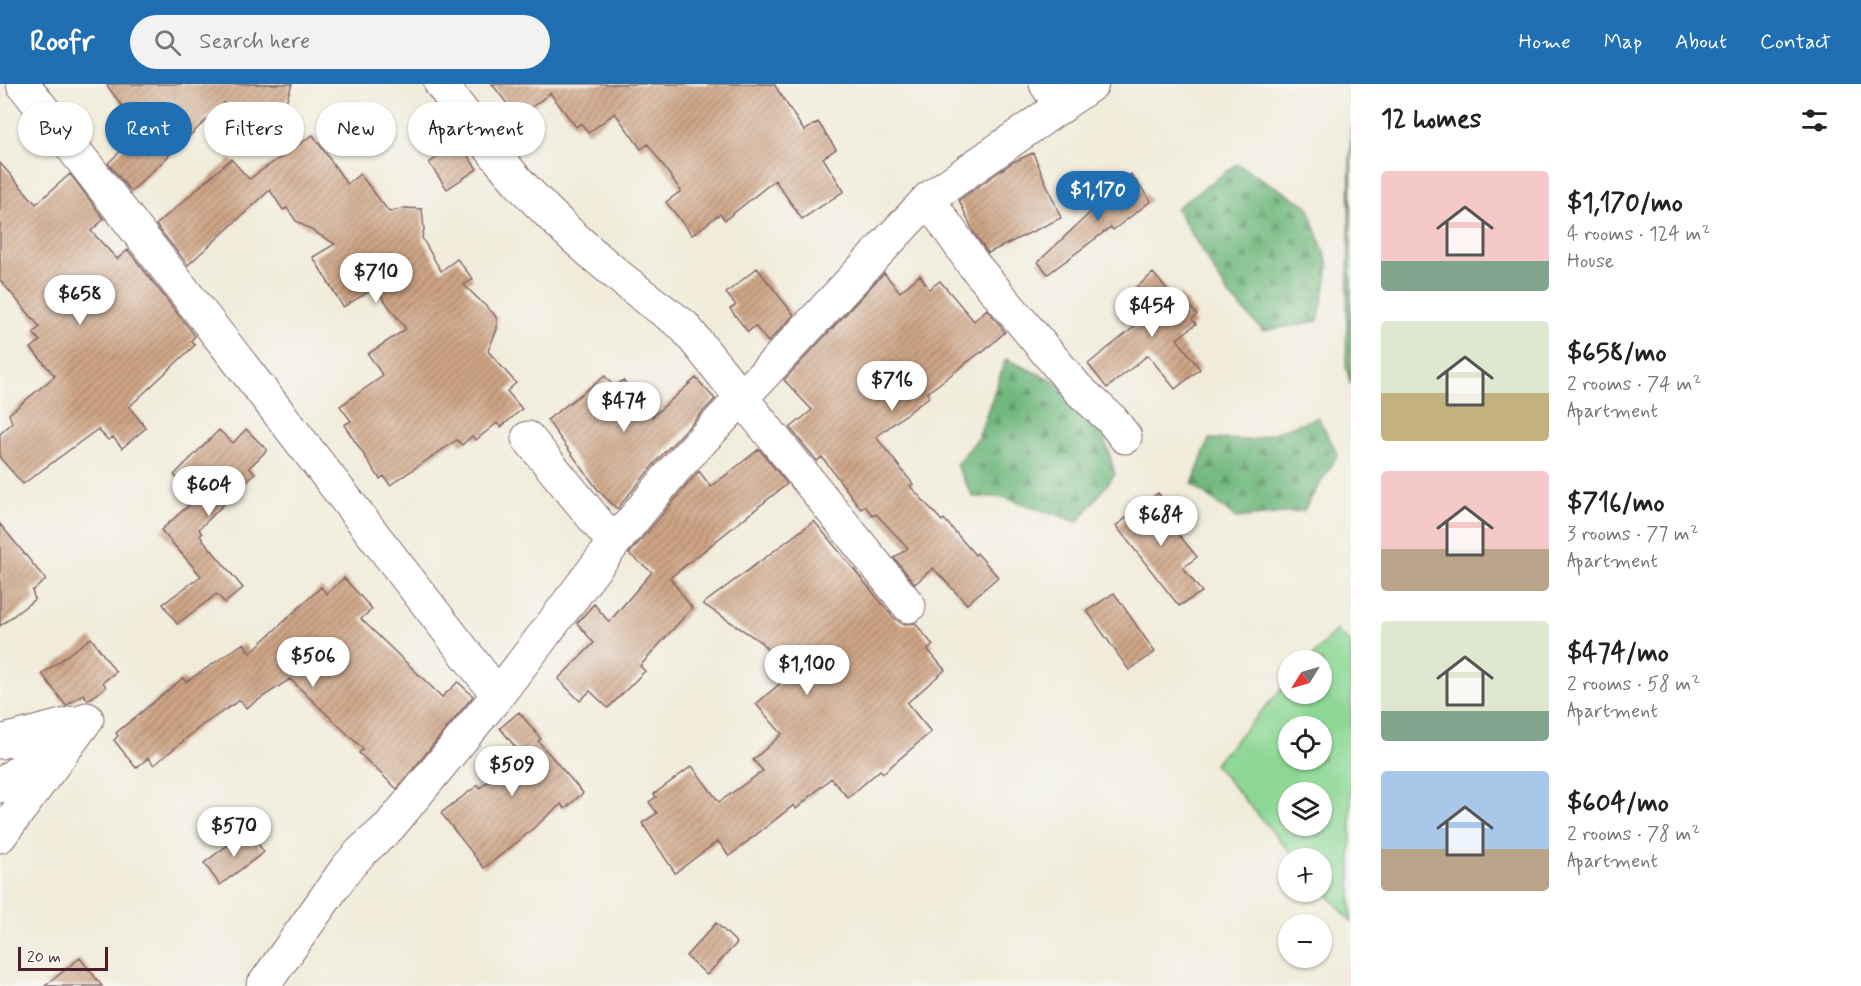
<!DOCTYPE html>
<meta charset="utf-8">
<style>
:root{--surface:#fff;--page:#f2f2f2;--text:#222;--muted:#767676;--accent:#1f6fb2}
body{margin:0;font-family:Mynerve,sans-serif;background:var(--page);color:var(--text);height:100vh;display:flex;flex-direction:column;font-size:22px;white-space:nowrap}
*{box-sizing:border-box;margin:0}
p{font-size:20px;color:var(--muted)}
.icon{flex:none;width:33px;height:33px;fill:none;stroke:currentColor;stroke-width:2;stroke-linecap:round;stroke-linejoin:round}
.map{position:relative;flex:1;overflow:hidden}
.panel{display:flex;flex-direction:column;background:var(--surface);width:510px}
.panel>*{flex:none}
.hud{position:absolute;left:18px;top:18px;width:570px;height:54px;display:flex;gap:12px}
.needle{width:39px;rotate:233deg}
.buttons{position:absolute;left:1278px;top:566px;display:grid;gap:12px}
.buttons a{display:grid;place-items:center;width:54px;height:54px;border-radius:50%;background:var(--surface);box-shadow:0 2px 4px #0004;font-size:30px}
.scale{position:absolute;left:18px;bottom:15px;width:90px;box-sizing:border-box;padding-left:6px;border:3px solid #4a1f2b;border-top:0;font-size:16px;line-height:21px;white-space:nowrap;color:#4a1f2b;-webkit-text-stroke:4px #f6f6f2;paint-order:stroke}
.price{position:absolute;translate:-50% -51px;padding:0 14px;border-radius:21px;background:#fff;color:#222;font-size:20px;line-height:39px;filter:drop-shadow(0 2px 3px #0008)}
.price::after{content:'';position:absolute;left:50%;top:36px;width:18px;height:14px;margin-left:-9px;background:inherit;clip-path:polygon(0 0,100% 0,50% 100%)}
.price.selected{background:var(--accent);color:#fff}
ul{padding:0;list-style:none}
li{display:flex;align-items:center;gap:18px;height:150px;padding:0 30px}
li span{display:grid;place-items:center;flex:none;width:168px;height:120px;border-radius:6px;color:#555}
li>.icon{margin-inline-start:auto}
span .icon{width:72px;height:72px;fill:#fffc;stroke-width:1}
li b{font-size:26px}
h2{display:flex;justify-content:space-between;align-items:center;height:72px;padding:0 30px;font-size:26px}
.pill{padding:0 21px;border-radius:27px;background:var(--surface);box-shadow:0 2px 4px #0004;font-size:21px;line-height:54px}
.pill.selected{background:var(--accent);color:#fff}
header{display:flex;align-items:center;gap:36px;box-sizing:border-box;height:84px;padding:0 30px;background:var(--accent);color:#fff}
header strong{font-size:28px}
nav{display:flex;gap:33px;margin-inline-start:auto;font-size:21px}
.search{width:420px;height:54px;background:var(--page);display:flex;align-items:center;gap:15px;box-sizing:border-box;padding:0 21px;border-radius:33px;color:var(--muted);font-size:22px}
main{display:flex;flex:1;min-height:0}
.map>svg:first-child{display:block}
.green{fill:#8cd794;stroke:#6b7b60;stroke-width:1.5;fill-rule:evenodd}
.forest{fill:url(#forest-firs);stroke:#5e6c54;stroke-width:1.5}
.building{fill:url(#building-hatch)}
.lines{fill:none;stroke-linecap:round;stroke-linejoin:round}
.street-casing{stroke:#846768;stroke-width:35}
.street{stroke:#fff;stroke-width:33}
</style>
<header>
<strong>Roofr</strong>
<div class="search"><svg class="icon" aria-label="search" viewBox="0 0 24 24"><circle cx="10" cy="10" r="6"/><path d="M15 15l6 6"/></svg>Search here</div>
<nav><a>Home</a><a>Map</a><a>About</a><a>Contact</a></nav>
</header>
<main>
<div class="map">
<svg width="1351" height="902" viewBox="0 0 1351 902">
<defs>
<pattern id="forest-firs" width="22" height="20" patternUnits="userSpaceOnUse" patternTransform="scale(1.5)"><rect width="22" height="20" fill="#71b87e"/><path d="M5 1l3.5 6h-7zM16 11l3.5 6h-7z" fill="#5f9567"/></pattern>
<pattern id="building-hatch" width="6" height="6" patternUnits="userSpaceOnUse" patternTransform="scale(1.5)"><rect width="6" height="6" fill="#cea485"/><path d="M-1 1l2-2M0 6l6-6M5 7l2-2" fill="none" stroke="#a9856d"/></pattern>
</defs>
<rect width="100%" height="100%" fill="#f6f6f2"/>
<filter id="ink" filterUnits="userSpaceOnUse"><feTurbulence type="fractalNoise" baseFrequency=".0167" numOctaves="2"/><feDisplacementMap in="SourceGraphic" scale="12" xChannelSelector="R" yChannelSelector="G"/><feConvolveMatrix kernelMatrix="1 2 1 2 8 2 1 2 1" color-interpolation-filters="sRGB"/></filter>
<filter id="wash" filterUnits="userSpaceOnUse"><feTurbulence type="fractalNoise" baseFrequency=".008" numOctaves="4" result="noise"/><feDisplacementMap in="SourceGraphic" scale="24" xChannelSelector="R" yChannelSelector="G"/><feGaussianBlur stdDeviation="1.35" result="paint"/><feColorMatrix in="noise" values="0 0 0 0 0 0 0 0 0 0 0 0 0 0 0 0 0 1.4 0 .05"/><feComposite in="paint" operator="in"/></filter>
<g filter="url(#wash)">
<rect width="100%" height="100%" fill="#f1ecda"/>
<path class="green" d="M1336 546 1351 559V838L1322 804V774H1295L1214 680 1288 598V609H1322V576H1309ZM1288 642H1322V675H1288ZM1288 708H1322V741H1288Z"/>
<path class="forest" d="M1351 41V301L1346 283Z
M1237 80 1308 122 1329 183 1318 237 1263 247 1228 210 1176 124Z
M1006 275 1054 297 1100 338 1115 390 1078 438 1003 413H973L956 381 978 354Z
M1318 333 1338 371 1303 427 1236 434 1192 400 1209 355 1253 356Z"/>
<g id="blocks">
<path class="building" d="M106 0H292L284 24 256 32 242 44 224 19 131 108 108 79 141 48Z
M492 0H774L804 47 818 38 836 65 823 74 844 107 802 135 775 96 725 136 720 130 692 151 666 118 681 107 648 60 641 65 615 29 588 49 581 39 576 43 550 9 518 34Z
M313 51 347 100 360 90 389 128 405 124 422 125 424 145 422 154 441 187 457 175 473 195 464 201 493 229 497 235V245L488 267 516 299 507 307 522 325 501 343 497 339 476 356 472 352 462 361 457 356 390 401 384 392 380 395 344 341 351 337 340 322 383 292 368 270 406 245 375 204 343 223 313 173 335 160 296 137 287 124 283 126 270 106 188 181 156 141 231 75 249 95Z
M459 59 477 85 447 105 429 79Z
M1033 69 1061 134 988 169 974 149 959 116 1013 78Z
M0 79 36 120 70 90 104 135 91 147 117 175 128 166 195 252 191 257 195 261 129 323 146 344 122 364 113 353 108 356 98 345 23 400 0 374V350L12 339 9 330 55 292 31 264 40 257 33 249 40 243 0 196Z
M1131 90 1151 117 1113 146 1111 143 1048 190 1038 178Z
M757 184 794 231 768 258 755 242 748 248 730 225 736 221 726 209Z
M884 189 900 208 920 191 929 205 940 197 974 237 987 225 1005 248 982 269 981 268 927 309 929 313 876 353 913 400 910 402 942 437 944 435 975 471 977 469 998 493 967 520 933 484 915 500 894 474 908 464 876 430 873 432 865 422 861 425 822 373 817 377 790 344 812 326 784 296Z
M1153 189 1175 215 1180 210 1197 231 1192 235 1196 240 1177 255 1200 285 1175 305 1148 271 1107 304 1088 280 1149 231 1130 209Z
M605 292 614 303 623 296 652 333 696 294 715 315 661 372 617 425 598 406 547 336Z
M246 345 267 366 249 384 255 389 199 445 202 450 200 452 243 504 225 519 217 510 177 540 163 520 201 492 161 446 197 414 174 391 219 346 233 359Z
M759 365 787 400 670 494 692 524 640 582 645 587 608 624 590 607 580 617 558 595 594 559 577 539 594 520 609 538 652 488 629 470 699 387 711 403Z
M1158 409 1179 435 1171 441 1197 473 1183 484 1202 508 1179 522 1116 442Z
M814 437 894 534 903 540 915 539 933 561 928 566 945 586 907 619 931 648 883 689 880 686 848 714 831 694 796 725 794 721 729 772 718 757 675 789 642 739 657 729 649 718 656 713 654 710 692 682 719 718 763 687 753 676 782 650 756 620 789 592 761 558 703 520Z
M0 440 46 496 32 507 35 515 0 542Z
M344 494 372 525 361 535 442 613 458 598 473 612 397 705 359 669 363 665 290 595 246 624 240 616 201 642 154 681 148 674 136 684 114 656 118 652 116 649 183 594 186 598 244 559 250 569 321 503 327 510Z
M1114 509 1155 568 1129 586 1087 527Z
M91 554 116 588 103 598 106 603 88 616 83 610 66 622 42 590Z
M519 628 541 655 538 657 583 709 565 725 561 720 520 756 484 784 441 729 478 701 480 704 521 670 500 644Z
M248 746 264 768 220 801 204 779Z
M716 839 737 859 707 891 686 872Z
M80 874 102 902H45Z"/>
</g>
</g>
<g filter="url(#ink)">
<use href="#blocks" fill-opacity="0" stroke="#846768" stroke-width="1.5"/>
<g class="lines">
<defs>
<path id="street" d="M23 0 498 611
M441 0C468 35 494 72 524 104 572 155 625 200 683 241L909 522
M1046 0 1061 23
M928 115 973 180 1078 305 1112 336 1125 353
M528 354 614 459
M0 658 74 639
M0 702 87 635 0 752
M263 902 346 785 361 768 390 742 498 611 614 459 675 385 928 115 1092 0"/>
</defs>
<use href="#street" class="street-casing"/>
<use href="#street" class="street"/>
</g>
</g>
</svg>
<div class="buttons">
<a><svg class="needle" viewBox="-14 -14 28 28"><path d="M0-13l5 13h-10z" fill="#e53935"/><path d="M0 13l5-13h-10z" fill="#767676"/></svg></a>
<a><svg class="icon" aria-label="locate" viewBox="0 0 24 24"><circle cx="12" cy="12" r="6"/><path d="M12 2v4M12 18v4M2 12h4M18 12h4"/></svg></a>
<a><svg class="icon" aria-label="layers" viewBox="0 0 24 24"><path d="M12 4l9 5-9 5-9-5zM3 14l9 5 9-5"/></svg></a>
<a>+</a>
<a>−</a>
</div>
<div class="scale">20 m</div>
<b class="price selected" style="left:1098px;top:138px">$1,170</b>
<b class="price" style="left:376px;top:220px">$710</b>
<b class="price" style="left:80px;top:242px">$658</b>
<b class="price" style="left:1152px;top:254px">$454</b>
<b class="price" style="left:892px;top:328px">$716</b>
<b class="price" style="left:624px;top:349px">$474</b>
<b class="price" style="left:209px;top:433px">$604</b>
<b class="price" style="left:1161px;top:463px">$684</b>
<b class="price" style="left:313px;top:604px">$506</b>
<b class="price" style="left:807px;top:612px">$1,100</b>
<b class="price" style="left:512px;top:713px">$509</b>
<b class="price" style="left:234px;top:774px">$570</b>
<div class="hud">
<a class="pill">Buy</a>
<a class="pill selected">Rent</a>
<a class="pill">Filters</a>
<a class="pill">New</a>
<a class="pill">Apartment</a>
</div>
</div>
<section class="panel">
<h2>12 homes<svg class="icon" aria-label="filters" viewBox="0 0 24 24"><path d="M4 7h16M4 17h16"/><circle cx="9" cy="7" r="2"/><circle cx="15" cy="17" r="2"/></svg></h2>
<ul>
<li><span style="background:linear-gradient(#f6c9c9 75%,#7fa58c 0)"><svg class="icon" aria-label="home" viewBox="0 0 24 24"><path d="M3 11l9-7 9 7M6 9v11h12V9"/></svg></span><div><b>$1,170/mo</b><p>4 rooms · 124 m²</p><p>House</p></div></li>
<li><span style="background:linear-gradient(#dfe7d0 60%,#c2b280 0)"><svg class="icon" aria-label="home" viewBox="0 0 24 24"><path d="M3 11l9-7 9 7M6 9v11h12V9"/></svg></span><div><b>$658/mo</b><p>2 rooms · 74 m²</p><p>Apartment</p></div></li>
<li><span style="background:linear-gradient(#f6c9c9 65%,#b9a48a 0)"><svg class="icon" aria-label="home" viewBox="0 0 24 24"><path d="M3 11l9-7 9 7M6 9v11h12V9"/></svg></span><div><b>$716/mo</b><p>3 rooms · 77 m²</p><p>Apartment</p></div></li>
<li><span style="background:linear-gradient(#dfe7d0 75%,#7fa58c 0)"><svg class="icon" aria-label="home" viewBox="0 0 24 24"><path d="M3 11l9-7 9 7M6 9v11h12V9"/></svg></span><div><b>$474/mo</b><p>2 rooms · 58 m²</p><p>Apartment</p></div></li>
<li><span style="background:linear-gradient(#a9c7e8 65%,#b9a48a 0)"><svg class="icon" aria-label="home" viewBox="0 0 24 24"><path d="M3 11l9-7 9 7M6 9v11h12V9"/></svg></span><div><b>$604/mo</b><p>2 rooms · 78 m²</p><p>Apartment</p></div></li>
</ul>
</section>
</main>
